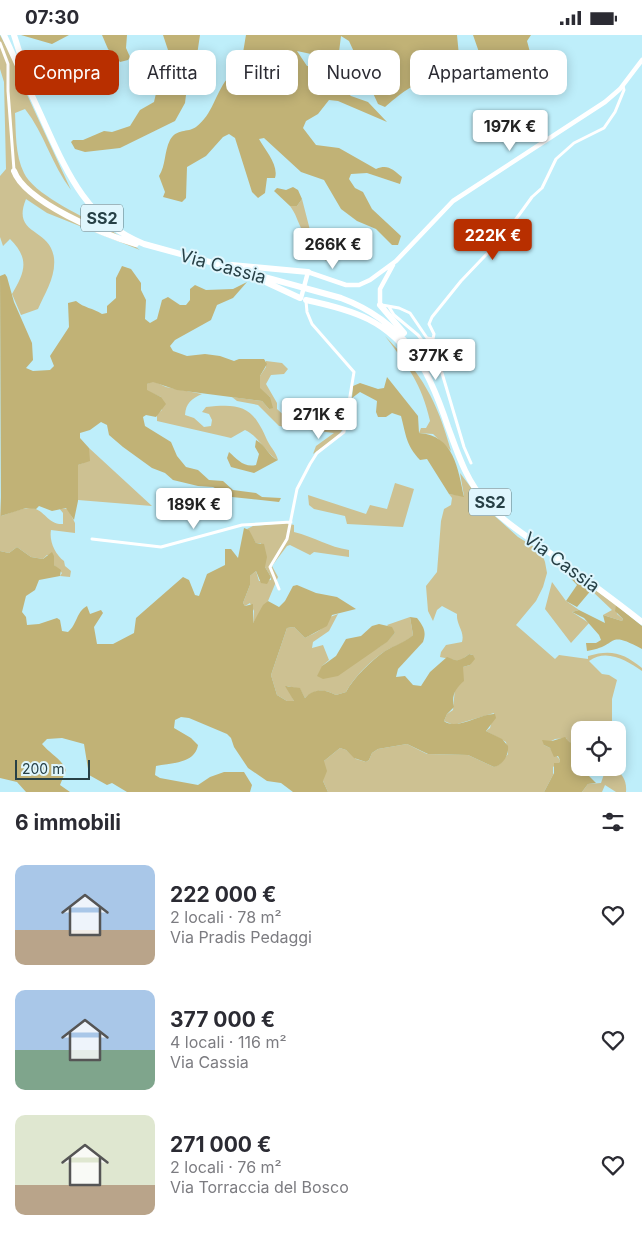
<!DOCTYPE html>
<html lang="it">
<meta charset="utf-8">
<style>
:root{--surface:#fff;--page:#f2f2f3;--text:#2b2b33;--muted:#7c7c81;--accent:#b82f00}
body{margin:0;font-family:Inter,sans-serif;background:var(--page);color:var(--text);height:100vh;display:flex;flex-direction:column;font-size:19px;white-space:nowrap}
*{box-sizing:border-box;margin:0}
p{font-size:16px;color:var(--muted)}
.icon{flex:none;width:28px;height:28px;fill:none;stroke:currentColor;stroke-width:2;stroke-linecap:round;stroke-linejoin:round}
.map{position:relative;height:757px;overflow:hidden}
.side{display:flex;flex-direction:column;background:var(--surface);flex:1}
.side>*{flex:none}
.hud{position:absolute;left:15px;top:15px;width:612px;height:45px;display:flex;gap:10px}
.fabs{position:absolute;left:571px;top:686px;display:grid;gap:10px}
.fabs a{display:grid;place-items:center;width:55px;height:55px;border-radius:10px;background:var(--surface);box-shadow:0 2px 12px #0003;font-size:25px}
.scale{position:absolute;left:15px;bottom:12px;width:75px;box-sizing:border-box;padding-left:5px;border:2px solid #274046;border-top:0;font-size:14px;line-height:18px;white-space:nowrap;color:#274046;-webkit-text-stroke:4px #dff6fd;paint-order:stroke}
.price{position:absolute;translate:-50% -42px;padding:0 11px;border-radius:5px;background:#fff;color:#222;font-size:16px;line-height:32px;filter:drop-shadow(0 1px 2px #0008)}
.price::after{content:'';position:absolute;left:50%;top:30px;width:15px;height:11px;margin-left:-8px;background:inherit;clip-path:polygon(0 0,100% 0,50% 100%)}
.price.active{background:var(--accent);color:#fff}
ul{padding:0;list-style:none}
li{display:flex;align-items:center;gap:15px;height:125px;padding:0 15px}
li span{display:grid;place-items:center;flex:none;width:140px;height:100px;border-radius:10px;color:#555}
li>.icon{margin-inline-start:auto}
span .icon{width:60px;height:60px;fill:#fffc;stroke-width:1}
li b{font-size:21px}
h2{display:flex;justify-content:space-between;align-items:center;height:60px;padding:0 15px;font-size:21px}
.tag{padding:0 18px;border-radius:10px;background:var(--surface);box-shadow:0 2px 12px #0003;font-size:18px;line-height:45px}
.tag.active{background:var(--accent);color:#fff}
.status{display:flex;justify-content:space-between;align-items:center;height:35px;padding:0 25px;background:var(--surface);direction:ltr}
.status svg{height:14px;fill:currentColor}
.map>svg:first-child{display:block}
.green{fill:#cdc192}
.forest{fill:#c1b276}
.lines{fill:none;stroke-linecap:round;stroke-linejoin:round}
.street{stroke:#fff;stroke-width:3}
.secondary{stroke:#fff;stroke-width:4.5}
.highway{stroke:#fff;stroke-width:6}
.labels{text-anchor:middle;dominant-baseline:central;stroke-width:4;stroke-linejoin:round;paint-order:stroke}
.shield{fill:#dff6fd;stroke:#5e777d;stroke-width:1}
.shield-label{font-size:16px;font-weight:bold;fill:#274046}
.street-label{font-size:18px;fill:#274046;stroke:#dff6fd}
</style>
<div class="status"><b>07:30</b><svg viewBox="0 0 49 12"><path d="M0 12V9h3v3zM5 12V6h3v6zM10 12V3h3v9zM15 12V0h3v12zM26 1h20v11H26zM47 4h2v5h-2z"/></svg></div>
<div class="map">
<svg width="642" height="757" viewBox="0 0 642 757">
<rect width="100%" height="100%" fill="#beeefa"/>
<path class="green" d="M0 0 21 38 24 53 71 155C52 130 44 98 25 74L15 78C16 97 15 120 24 138 33 158 79 180 99 190L100 188 140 215 47 178 26 164C11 201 50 192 54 223 56 242 45 258 38 274L21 280 12 259C25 237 30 224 10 204L3 211 0 202V141L6 134 4 47 0 34Z
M302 164 311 199 327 223 326 226C316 216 307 206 301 193 297 185 296 179 290 171H297Z
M385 301C422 339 437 365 451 416L433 399 419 398 421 393H426L430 386C422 349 407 330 385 301Z
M266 326 282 328 288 334 284 339 271 340 266 349 277 368V374C292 390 318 394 339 389L344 367H346C348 400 338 402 313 419L316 411 334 398 279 391 258 370 237 366 232 362 262 366 269 374 270 362 260 354V341L266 332Z
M153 346 166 352 202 359C191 364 186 368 185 380L194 383 204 392 211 391 212 385 209 379 202 377 206 372C242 368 253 372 267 405 271 413 276 417 278 425 267 420 259 401 245 395L231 403 157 386V379L162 375 161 362 147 356V349Z
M89 413 152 471 78 465V430L83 428Z
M460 438 488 475 518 502 541 516 545 527 547 538 543 552 536 566 516 590 555 624 559 620 588 624V621C611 614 624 618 642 633V636C627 626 607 613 589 626L602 639 609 640 617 645 612 664V686L606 695H580V705L576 708 568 707 566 703 555 704 544 710 550 713 560 725 559 728 553 732V740L544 757H328L323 746 324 726 340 713 346 715 356 724 366 727 369 725 372 718 378 714 407 709 427 719 468 720 494 732 500 729 508 719 506 707 486 696 490 693 494 678 454 690 444 686 447 679 453 675 455 653 463 644V632L470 630 473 620 469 619 460 626 440 622 441 617 446 610 462 607C465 596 456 590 457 579L442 571 437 575 433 586 428 576 426 551 437 537 441 486 444 474 451 470 452 463 449 459 464 461Z
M395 448 414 454 403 492 347 489 345 481 314 474 309 470 308 460 366 479 370 470 387 474Z
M0 462 1 481C11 478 23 472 32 473 45 475 48 490 63 489V478L59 473 68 474 75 488V498L51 495C49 506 55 519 64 526L65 531 71 536 70 542 60 541 62 538 54 530V521L47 520 43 524 31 522 17 512 9 518 0 516Z
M286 488 294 490V497C314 502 329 512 349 515V522L314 517 310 520 290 510 287 511 272 531 278 542 268 566 253 588 254 576 250 568 245 571 243 568 250 550V541L256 536 259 546 271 545V542L265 532 261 508H256L247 494 253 491Z
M552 547 566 566 579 575 572 577 589 588 571 608 545 574Z
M593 553 616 570 617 579 623 584 622 586 603 580 612 575 592 556Z
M338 579 329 596 313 607 312 613 323 610 329 625 322 631C349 624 376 621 395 598L387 590 410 582 413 600C405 608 396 610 387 615 372 624 354 642 346 657L336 660C324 654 315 654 305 663L300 654 287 651 294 666H287L277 660 271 640 287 593 294 592 305 603C316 597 326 594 330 582Z
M606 733H615C623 740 627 746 626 757H616L605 750 602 757H582L588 749 601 748Z"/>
<path class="forest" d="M21 0H69L52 9Z
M102 0H127L126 13 130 22 128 25 120 27 108 14Z
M163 0H200L194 40 187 52 185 68 175 86 120 113 85 117 75 114 71 107 73 105H83L104 96 112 97 130 91 140 75 154 67 157 54 154 43 169 18Z
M246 0H457L459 21 457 37 440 49C418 42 402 58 385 72L378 69 349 6 341 1 339 17 327 19 317 16 311 19 297 16 307 31 316 30 351 61 368 67 387 87 338 66 329 65 318 79 306 86 303 93 316 110 339 113 376 134C388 129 392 134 402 142L400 149 367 138 351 139 349 144 355 153 363 157 372 174 401 201 398 210H392L376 194 357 186 341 174 324 145 301 137 264 103 259 104C265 115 279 130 275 143H267L265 158 258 163 252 157 235 103 229 99 223 102 206 121 187 132 186 163 182 167 163 162 165 157 159 141C166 130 164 117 170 105 177 93 187 98 196 92 213 79 215 59 227 44 230 39 236 39 238 34 243 24 244 10 246 0Z
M473 0H531L527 6 535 36 532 42 489 28 480 20Z
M293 152 298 155 302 164 297 171H290L274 156 277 153 286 155Z
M122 231 131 234 141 248V255L146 265 145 284 150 288 157 284 162 265 168 262 180 270H186L190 265V254L195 250 206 255 233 254 247 247 233 263 217 270 211 285 175 305 170 311 173 316 187 321 205 319 220 321 234 326 239 324H264L267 329 260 341V353L270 362 273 373 269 374 262 366 177 355 153 347 147 349V355L161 362 166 369 156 382 146 380 143 382 145 391 171 407 177 421 186 432 198 435 209 445 223 446 233 455 256 458 262 462 281 463 279 467 232 462 213 452 198 451 173 445 165 438 152 433 123 412 109 400 107 390 101 387 90 395 80 398V403L89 413 90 426 78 430V466L74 485 66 473 52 476 39 471 36 474 26 473 1 481 0 241 5 239 7 242 14 267 32 308 33 325 26 333 33 336 50 335 54 331 50 321 69 292 68 268 76 266C84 273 93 273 102 279L107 278V271L116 263V243Z
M387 342 418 381 419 398C454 400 458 434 464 462L449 459 427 424 420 425C406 410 406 400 401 381L392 378 386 382H378L376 377 377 366 360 357 352 363 353 351 360 348 378 354 384 353Z
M256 405C266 410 268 421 278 425L254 438 231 432 227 423 229 417C237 424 244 433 256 430L259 419 255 412Z
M244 493 249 495 256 508 264 509 267 522 265 532 271 542 267 549 261 548 256 536 250 541V550L243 568 245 571 253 569V588L263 570 268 566 279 572 285 566 293 551 297 550 316 558 337 562 356 574 332 580 327 591 305 603 294 592 287 593 271 640 277 660 287 666H294L285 651 300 653 305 663C314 653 325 654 336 660L346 657C354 642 371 626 385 616 395 610 404 608 413 600L410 582 417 583C423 591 427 596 423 607L398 634 396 642 405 641 413 650 421 651 430 637 447 622C458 627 460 626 469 619L473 620 475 624 470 630 463 632 464 646C456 653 451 660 454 672L447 679 444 686C456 696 481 678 495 679L496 683 486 696 502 704 508 711C509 720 503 730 494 732L468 720 428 719 407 709 378 714 372 718 369 725 366 727 354 723 346 715 340 713 324 726 327 736 323 746 328 757H293L281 748 267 746 248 733 234 712 231 703 227 699 189 683 181 682 175 685 174 693 191 703 198 710C195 729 170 728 156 731L155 740 160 743 198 750 210 742 224 737H244L252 750 250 757H127L112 748 107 750 89 740 84 709 62 703 47 704 42 709C50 719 61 723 66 735L60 750 70 757H26L17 747 0 743V516L9 518 17 512 31 522 43 524 52 517 54 521V530L61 535 60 541 39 545 35 555 26 561 22 577 26 582 27 590 39 589 57 583 60 585 62 596 68 597C77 590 76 577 87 571L90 579 101 575 103 578 94 592 97 609H113L134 598 136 583 183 542 189 545 195 560 199 561 207 539 225 530V514H231L238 523Z
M564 531 593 553 577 572 566 566 577 550 560 532Z
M616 570 642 591V614C605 594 620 611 587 616L586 608H596L601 605 599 600 584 583 572 577 579 575 605 588 603 580 622 586 623 584 615 576Z
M379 589 392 592 395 598 387 607 338 641 323 644 317 641 322 631 336 621 346 604 361 601 372 591Z
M565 702 569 707 576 708 580 705 578 724 580 732 596 748 588 749 582 757H544L554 738V728H559L560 725 558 721 554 722 550 713 544 710 542 705 552 706Z"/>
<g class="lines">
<path class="street" d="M0 8 8 29V56L14 135
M382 270 399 273 410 278 427 303 433 304 434 299 429 289 432 282 461 246 503 202 532 162 542 153 556 124 574 108 604 93 615 77 624 55 623 51
M389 272 394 280 418 300 439 328 464 412 471 428
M92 504 161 512 242 490 291 487
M279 554 270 532 287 504 297 454 310 429 317 418 344 397 354 337 312 289 307 277 306 266"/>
<path class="secondary" d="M301 263 308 237 346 250H359L370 245 396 226 453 166 605 67 620 54 642 25
M380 270V254L393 230"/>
<path class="highway" d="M4 0C17 29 31 58 44 87 67 138 88 187 144 209L341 263C405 287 428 331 448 392 458 419 466 445 485 466 503 487 528 502 550 518 581 541 612 563 642 587
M14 0 27 41
M14 136C25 167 105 200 136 209
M232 230 308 237
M257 243 300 263
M306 265C353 275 388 285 416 328
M380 270 404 298"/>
</g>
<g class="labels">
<g class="shield">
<rect x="81" y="169.5" width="42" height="27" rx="4"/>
<rect x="469" y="453.5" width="42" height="27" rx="4"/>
</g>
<g class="shield-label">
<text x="102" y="183">SS2</text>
<text x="490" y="467">SS2</text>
</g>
<g class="street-label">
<text transform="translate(223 231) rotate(15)">Via Cassia</text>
<text transform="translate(562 527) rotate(36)">Via Cassia</text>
</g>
</g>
</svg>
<div class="fabs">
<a><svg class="icon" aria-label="locate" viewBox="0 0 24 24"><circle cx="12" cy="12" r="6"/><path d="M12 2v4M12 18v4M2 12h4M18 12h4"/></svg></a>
</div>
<div class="scale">200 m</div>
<b class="price" style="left:510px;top:117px">197K €</b>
<b class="price active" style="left:493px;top:226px">222K €</b>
<b class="price" style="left:333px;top:235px">266K €</b>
<b class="price" style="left:436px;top:346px">377K €</b>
<b class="price" style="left:319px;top:405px">271K €</b>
<b class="price" style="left:194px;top:495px">189K €</b>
<div class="hud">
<a class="tag active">Compra</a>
<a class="tag">Affitta</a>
<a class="tag">Filtri</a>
<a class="tag">Nuovo</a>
<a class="tag">Appartamento</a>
</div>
</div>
<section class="side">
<h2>6 immobili<svg class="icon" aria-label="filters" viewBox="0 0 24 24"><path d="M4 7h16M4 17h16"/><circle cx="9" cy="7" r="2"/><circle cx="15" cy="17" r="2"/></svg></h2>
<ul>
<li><span style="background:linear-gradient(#a9c7e8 65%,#b9a48a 0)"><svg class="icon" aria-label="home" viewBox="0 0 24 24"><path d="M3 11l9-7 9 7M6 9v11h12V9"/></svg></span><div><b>222 000 €</b><p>2 locali · 78 m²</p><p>Via Pradis Pedaggi</p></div><svg class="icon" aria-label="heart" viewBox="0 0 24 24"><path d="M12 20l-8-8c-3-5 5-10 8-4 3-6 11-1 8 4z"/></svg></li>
<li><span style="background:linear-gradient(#a9c7e8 60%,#7fa58c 0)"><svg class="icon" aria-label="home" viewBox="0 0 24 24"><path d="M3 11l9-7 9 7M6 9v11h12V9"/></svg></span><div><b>377 000 €</b><p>4 locali · 116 m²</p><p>Via Cassia</p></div><svg class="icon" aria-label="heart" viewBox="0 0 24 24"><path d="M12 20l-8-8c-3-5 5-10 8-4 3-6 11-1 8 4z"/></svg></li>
<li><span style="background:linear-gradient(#dfe7d0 70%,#b9a48a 0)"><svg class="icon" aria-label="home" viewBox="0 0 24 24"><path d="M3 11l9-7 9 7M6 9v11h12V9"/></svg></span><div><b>271 000 €</b><p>2 locali · 76 m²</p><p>Via Torraccia del Bosco</p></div><svg class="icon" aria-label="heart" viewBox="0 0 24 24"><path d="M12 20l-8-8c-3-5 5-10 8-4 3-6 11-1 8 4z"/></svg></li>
</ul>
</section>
